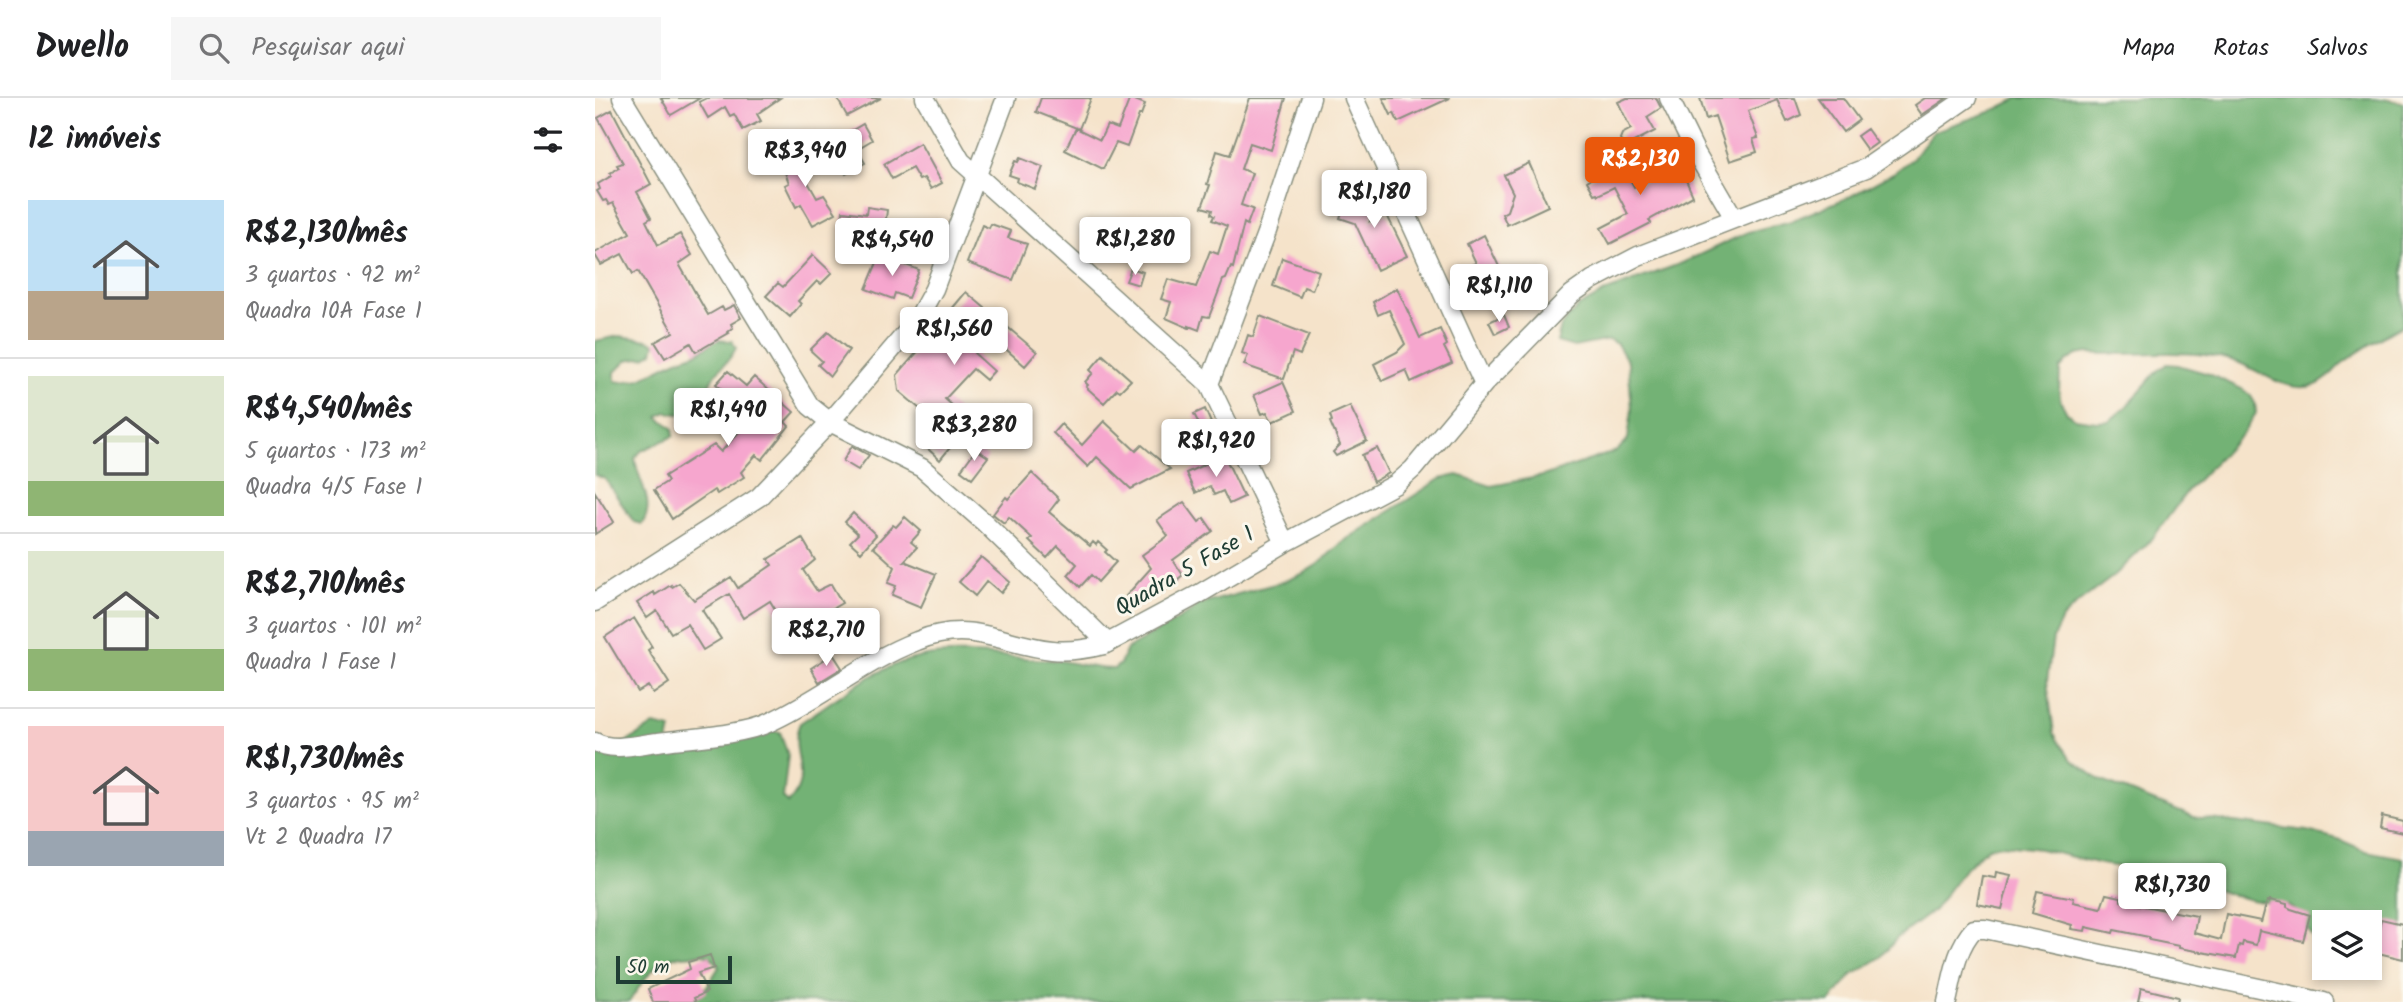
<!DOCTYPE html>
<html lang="pt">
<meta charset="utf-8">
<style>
:root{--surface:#fff;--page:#f6f6f6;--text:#202124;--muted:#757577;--line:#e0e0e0;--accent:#ea580c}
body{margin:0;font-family:Kalam,sans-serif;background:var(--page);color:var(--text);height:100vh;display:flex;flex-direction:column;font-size:26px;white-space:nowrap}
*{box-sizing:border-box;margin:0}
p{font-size:23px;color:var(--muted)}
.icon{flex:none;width:38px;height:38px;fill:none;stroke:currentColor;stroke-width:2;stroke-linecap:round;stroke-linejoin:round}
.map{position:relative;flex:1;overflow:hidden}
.panel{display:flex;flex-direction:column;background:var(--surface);width:595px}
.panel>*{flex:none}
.fabs{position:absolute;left:1717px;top:812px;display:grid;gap:14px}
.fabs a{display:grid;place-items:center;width:70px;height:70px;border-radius:0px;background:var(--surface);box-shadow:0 4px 10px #0003;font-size:35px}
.scale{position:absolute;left:21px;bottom:18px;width:116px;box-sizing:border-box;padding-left:7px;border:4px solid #1f3d34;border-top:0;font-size:19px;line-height:24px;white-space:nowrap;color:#1f3d34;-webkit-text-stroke:5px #fbf7ec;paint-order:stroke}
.price{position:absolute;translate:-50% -60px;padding:0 16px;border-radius:7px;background:#fff;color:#222;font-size:23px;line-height:46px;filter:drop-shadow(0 2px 4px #0008)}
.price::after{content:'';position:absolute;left:50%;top:42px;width:21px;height:16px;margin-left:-10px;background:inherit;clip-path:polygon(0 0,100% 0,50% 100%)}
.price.active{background:var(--accent);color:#fff}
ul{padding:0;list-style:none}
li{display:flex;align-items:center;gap:21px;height:175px;padding:0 28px}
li+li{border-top:2px solid var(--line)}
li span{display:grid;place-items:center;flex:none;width:196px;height:140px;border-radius:0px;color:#555}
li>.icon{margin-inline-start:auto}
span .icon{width:84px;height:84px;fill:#fffc;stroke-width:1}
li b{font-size:30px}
h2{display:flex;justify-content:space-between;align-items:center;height:84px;padding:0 28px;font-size:30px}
header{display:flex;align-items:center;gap:42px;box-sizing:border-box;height:98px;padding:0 35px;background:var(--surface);border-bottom:2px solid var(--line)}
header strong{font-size:33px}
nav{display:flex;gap:38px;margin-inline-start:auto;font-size:24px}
.search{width:490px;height:63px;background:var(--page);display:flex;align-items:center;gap:18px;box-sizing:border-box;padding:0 24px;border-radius:0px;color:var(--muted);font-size:26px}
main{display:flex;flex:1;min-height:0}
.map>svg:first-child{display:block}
.forest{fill:#73b274;stroke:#497854;stroke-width:2}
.building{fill:#f6a6ce}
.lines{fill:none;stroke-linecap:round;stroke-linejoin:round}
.minor-casing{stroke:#8a907f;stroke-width:21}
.minor{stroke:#fff;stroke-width:18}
.labels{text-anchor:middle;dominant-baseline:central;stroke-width:6;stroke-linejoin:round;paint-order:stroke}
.street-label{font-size:23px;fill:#1f3d34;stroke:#fbf7ec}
</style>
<header>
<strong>Dwello</strong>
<div class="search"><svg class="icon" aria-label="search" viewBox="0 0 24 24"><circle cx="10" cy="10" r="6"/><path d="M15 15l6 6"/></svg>Pesquisar aqui</div>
<nav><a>Mapa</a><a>Rotas</a><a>Salvos</a></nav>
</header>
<main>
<section class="panel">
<h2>12 imóveis<svg class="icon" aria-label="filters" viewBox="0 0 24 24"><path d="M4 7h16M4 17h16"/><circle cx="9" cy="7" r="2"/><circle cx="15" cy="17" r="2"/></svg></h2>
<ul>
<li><span style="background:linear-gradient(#bfe0f5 65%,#b9a48a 0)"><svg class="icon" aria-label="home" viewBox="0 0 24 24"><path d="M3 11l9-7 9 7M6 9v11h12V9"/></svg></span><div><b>R$2,130/mês</b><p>3 quartos · 92 m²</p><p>Quadra 10A Fase 1</p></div></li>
<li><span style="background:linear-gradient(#dfe7d0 75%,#8fb573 0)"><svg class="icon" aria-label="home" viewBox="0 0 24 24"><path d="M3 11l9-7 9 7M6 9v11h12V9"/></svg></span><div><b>R$4,540/mês</b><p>5 quartos · 173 m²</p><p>Quadra 4/5 Fase 1</p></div></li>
<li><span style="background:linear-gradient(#dfe7d0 70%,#8fb573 0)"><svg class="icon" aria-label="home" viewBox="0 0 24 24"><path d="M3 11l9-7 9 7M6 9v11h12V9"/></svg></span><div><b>R$2,710/mês</b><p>3 quartos · 101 m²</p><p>Quadra 1 Fase 1</p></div></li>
<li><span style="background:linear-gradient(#f6c9c9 75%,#9aa5b1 0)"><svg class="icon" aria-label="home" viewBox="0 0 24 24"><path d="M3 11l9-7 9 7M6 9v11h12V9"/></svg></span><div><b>R$1,730/mês</b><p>3 quartos · 95 m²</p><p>Vt 2 Quadra 17</p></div></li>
</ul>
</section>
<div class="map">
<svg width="1808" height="904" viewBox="0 0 1808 904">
<rect width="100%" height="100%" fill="#fbf7ec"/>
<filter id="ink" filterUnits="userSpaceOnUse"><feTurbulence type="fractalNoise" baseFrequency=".0143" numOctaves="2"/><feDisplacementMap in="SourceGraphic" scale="14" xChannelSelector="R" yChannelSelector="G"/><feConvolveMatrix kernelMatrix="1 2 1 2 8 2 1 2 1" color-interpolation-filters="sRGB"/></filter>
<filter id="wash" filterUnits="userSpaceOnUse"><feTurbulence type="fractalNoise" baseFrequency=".00686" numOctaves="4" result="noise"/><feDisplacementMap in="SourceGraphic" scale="28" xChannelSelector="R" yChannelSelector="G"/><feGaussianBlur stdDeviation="1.57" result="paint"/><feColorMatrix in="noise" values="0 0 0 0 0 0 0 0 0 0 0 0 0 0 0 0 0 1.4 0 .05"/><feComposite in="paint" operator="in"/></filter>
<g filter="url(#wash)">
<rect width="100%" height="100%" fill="#f5e3ca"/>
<path class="forest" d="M1424 0H1780L1808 4V227C1788 238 1768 250 1749 264 1739 271 1734 282 1721 287 1688 297 1665 270 1636 262 1589 249 1540 259 1493 255L1482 257 1472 263 1465 271 1464 294 1466 304 1472 315 1480 321 1502 324 1514 323 1531 309 1562 273 1572 266 1583 267 1614 276 1647 291 1655 297 1660 305 1661 315 1649 334 1593 392 1557 441 1520 477 1483 505 1467 521 1458 540 1452 583 1459 635 1464 645 1477 662 1505 682 1598 719 1712 733 1743 741 1771 753 1808 760V832L1775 833 1774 824H1729V858L1702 814 1693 808 1656 802 1554 773 1506 766 1445 751 1407 747 1395 749 1386 755 1367 774 1339 812 1302 840 1286 859 1256 878 1235 904H81L107 896 124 869C117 857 111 854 97 857 91 858 82 858 75 860 57 867 44 889 34 904H0V653L32 644 59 627 76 631 70 658 113 649 165 631 185 634 193 657 188 700 193 705C220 678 192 653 205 625 242 601 282 567 327 559 365 551 416 560 455 562 477 563 497 571 519 571L525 566 532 551 596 514 603 507 687 484 707 476 723 466 749 443 845 381 863 377 896 388 948 378 1022 353 1033 341 1037 311 1033 264 1022 246 1014 242 979 249 962 244 966 228 983 209 1012 193 1087 165 1153 134 1196 123 1256 98 1300 74 1317 61 1339 33 1398 13Z
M24 238 53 242 60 246 58 254 50 259 32 262 20 274V283L27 284 45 281 80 263 104 254 120 242 137 243 141 250C129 274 112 273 111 305 95 318 91 318 71 314L63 319 78 330 79 338 46 353 40 360C42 383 62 404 47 426L39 424 10 381 0 377V243Z"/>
<g id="blocks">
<path class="building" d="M66 0H105L76 17Z
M112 0H185L162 16 166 23 148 32 139 16 135 18 130 9 113 20 104 4Z
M242 0H286L252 18Z
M446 0H496L484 31 441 14Z
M535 0 550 6 546 17H544L532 49 521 45 508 71 470 52 481 30 505 42 512 27 523 31Z
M655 0H691L676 52 655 45 646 71 657 75 646 107 658 111 652 127 649 125 638 170 636 169 631 181 628 182 614 219 608 218 604 232 594 228V230L571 220 576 204 566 201 573 181 601 189 615 153 623 156 632 128 617 122 619 118 616 116 617 112 607 109 615 87 612 86 622 53 635 57Z
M788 0H855L803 24 799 15 796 17Z
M1032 0H1061L1066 10 1052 19 1060 33 1029 49 1025 41 1027 36 1036 31 1023 4Z
M1105 0H1200L1206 17 1192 24 1182 2 1153 13 1163 40 1158 41 1162 54 1135 63 1120 18 1111 21Z
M1223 0H1248L1264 22 1248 34Z
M1330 0H1352L1327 17 1320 7Z
M17 12 56 86 42 94 56 120 51 123 63 147 85 136 97 157 84 166 113 217 127 209 129 212 139 207 146 220 136 226 138 230 133 234 134 235 101 254 96 245 70 260 60 244 78 234 43 173 38 176 27 156 6 167 0 157V155L35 135 18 105 14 107 11 102 8 103 2 93 5 91 3 86 16 78 15 75 24 70 22 67 28 65 3 20Z
M268 26 277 42 262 51 270 65 251 76 234 46Z
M1272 31 1282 45 1272 52 1262 38Z
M325 45 347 85 336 91 329 80 324 82 317 70 297 81 289 66Z
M207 53 219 74 210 79 222 100 229 97 241 115 218 127 206 106 201 109 190 87 194 85 186 64Z
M425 60 448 69 440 91 422 84 423 80 414 77 420 63 423 64Z
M1025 62 1039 89 1084 66 1098 98 1054 122 1056 125 1015 146 1006 130 1033 116 1019 89 1003 97 1002 95 999 96 992 83Z
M934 65 953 108 912 127 907 116 912 113 918 95 909 77Z
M764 91 784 98 775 123 791 115 812 158 782 172 760 125 745 120 751 102 759 105Z
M272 109 292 112 289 138 301 142 296 155 272 146 273 138 246 134 248 113 271 116Z
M541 121 552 124 548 136 537 132Z
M396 126 416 133 413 140 432 146 418 182 372 165 387 127 394 130Z
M889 137 919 200 906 205 891 175 883 181 876 167 881 165 872 146Z
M218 157 237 175 226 186 222 183 203 203 206 206 195 219 171 198 183 185 188 189Z
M285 157 324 172 313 200 300 195 298 201 271 191Z
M687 160 724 173 717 192 709 189 705 199 678 188Z
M536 170 548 174 544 187 531 183Z
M802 190 825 240 845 231 852 247 849 249 857 265 816 284 811 272 787 283 779 266 802 254 810 246 794 212 783 217 778 204Z
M371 194 442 254 430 268 395 237 380 256 399 273 391 282 378 271 350 301 376 324 345 362 333 351 336 348 327 339 340 324 304 293 302 277 347 226 346 224Z
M909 217 914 229 900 236 894 224Z
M665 218 714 237 705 257 698 254 689 281 649 267 653 257 647 255 653 237 658 239Z
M233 234 254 252 235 278 223 267 227 263 215 252Z
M508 257 536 282 525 293 522 291 509 305 491 289 493 287 490 284 498 275 495 272Z
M133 273 151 288 159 279 199 314 190 324 194 328 167 362 161 357 146 374 149 379 122 396 119 392 77 421 59 392 73 383 70 378 119 347 126 354 158 318 121 286Z
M688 284 701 313 677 324 672 314 667 316 659 297Z
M755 308 772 343 741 358 738 354 745 347 735 324 737 323 735 317Z
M610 311 616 325 606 330 599 316Z
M509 323 541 353 547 347 575 371 536 391 502 359 493 369 458 335 466 326 487 347Z
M257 348 274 357 263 372 248 363Z
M782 350 794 375 778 384 767 357Z
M381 351 393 359 377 380 366 372Z
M629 357 649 399 634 406 628 393 619 397 615 388 600 395 591 375Z
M437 375 464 401 454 414 495 448 498 444 501 447 503 444 512 452 510 454 521 464 503 484 496 477 485 489 473 477 482 466 463 448 452 460 434 443 437 440 414 419 409 425 398 416 411 399 413 401Z
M0 394 19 424 0 436Z
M589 404 604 424 609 420 618 433 578 462 588 477 583 481 584 483 570 492 564 483 542 508 531 498 556 470 547 457 573 438 562 422Z
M258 415 281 437 266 454 255 444 263 436 250 424Z
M310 419 326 433 316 444 322 449 309 463 341 476 326 509 297 497 301 488 293 485 300 469 278 449 298 427 301 429Z
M207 440 220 462 208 472 222 493 236 486 247 505 223 519 225 523 205 535 203 533 196 537 175 503 148 520 134 496 107 512 126 541 108 552 92 526 76 535 62 513 52 520 42 505 59 494 60 497 76 487 77 489 84 485 99 502 136 479 143 490 177 467 173 461Z
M386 459 415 484 406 495 392 483 380 498 364 484Z
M39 520 57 549 53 552 74 585 58 596 53 588 43 594 10 539Z
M238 556 247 570 224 584 216 570Z
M1787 718 1808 723V735L1785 730Z
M1401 774 1416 777 1407 811 1382 806 1387 778 1400 780Z
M1442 793 1479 800 1478 804 1506 810 1511 796 1526 799V803L1549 808 1602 818 1599 835 1626 842 1631 816 1666 823V825L1672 803 1674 804 1675 802 1692 806V809L1696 811 1715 817 1708 843 1664 833 1661 847 1648 844 1647 848 1644 847 1641 860 1584 850V848L1554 842V839L1519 832 1518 835 1491 829 1490 833 1476 831 1477 827 1437 815Z
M1786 821 1808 826V861L1779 854Z
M115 857 119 870 103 875 112 894 99 900 101 904H58L53 891 95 871 93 864Z
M1546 890 1583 899 1582 904H1543Z"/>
</g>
</g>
<g filter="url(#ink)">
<use href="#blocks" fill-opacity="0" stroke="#8a907f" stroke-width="2"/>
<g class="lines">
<defs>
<path id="minor" d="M27 0 215 308 235 324 327 370 390 425 513 545
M330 0 366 63 614 286 690 445
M759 0 889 286
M1074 0 1101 55 1139 120
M614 286 672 133 716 0
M0 504 164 399 235 324 322 222 339 191 411 0
M0 644C18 654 44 646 63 644 92 640 148 637 173 625 225 602 269 563 322 543 376 521 405 546 457 552 474 554 492 551 509 547L604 496 690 445 801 386 818 371 889 286 977 196 997 182 1043 158 1271 70 1372 0
M1352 904C1358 879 1361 850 1379 831H1390L1729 904"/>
</defs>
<use href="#minor" class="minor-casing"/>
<use href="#minor" class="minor"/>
</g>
</g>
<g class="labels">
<g class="street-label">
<text transform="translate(590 474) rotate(-30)">Quadra 5 Fase 1</text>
</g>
</g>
</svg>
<div class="fabs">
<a><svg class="icon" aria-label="layers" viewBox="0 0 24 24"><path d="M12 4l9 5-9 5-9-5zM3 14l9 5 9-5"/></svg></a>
</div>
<div class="scale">50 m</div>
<b class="price" style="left:210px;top:91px">R$3,940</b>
<b class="price active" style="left:1045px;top:99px">R$2,130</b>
<b class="price" style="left:779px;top:132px">R$1,180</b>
<b class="price" style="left:540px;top:179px">R$1,280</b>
<b class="price" style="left:297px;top:180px">R$4,540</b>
<b class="price" style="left:904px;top:226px">R$1,110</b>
<b class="price" style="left:359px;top:269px">R$1,560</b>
<b class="price" style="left:133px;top:350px">R$1,490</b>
<b class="price" style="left:379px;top:365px">R$3,280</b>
<b class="price" style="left:621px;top:381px">R$1,920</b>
<b class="price" style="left:231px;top:570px">R$2,710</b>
<b class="price" style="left:1577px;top:825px">R$1,730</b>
</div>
</main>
